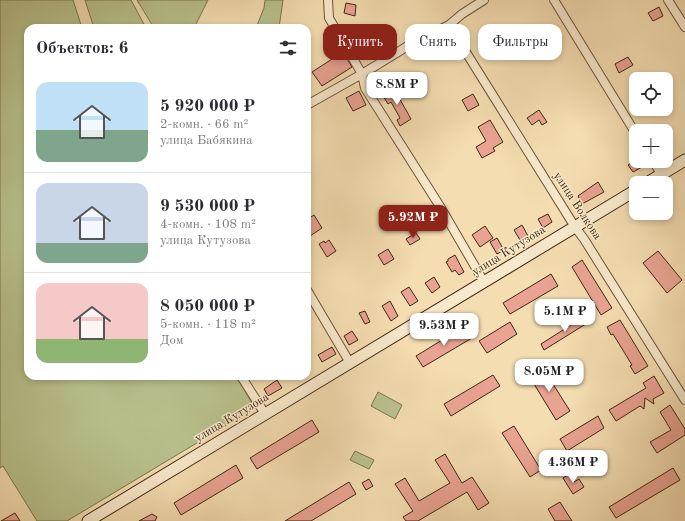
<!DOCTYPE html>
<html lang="ru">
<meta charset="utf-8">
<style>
:root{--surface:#fff;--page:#f7f7f7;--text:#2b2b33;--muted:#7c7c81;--line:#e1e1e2;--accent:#8f2418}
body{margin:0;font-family:"Old Standard TT",serif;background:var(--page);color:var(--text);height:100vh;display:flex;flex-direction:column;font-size:15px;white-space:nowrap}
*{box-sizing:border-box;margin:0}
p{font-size:13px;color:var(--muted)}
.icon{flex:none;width:22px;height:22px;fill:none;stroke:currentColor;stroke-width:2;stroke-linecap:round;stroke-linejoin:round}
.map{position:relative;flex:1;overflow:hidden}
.sheet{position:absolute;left:24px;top:24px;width:287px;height:356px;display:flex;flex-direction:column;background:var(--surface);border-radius:12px;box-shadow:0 2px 6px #0003}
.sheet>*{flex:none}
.top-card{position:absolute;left:323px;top:24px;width:302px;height:36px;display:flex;gap:8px}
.controls{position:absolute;left:629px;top:72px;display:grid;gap:8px}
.controls a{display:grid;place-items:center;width:44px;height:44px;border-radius:8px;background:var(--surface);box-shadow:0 2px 6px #0003;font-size:20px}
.price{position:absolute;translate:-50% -34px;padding:0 9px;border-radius:8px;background:#fff;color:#222;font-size:13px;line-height:26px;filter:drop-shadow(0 1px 2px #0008)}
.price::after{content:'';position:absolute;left:50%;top:24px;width:12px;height:9px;margin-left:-6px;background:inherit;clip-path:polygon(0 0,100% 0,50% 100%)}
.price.on{background:var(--accent);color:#fff}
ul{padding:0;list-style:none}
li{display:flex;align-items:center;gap:12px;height:100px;padding:0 12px}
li+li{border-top:1px solid var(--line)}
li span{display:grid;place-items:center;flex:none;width:112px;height:80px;border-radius:12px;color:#555}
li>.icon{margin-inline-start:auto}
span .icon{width:48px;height:48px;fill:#fffc;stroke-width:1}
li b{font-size:17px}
h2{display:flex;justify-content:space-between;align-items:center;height:48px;padding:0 12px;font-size:17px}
.chip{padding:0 14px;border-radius:12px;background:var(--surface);box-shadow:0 2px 6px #0003;font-size:14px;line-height:36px}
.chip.on{background:var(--accent);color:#fff}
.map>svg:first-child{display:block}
.green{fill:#b9c28d;stroke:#7c744e}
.building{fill:#eaa392;stroke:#40270f}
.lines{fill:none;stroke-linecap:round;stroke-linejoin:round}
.minor-casing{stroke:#6d5438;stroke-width:10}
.secondary-casing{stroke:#40270f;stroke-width:13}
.minor{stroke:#f8e9cc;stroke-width:8}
.secondary{stroke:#f8e9cc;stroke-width:11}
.labels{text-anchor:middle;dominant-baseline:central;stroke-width:3;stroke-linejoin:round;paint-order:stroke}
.street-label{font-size:12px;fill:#40270f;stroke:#f8e9cc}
</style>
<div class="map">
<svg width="685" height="521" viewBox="0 0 685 521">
<rect width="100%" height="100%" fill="#f4ddb1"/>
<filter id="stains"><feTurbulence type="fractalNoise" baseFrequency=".005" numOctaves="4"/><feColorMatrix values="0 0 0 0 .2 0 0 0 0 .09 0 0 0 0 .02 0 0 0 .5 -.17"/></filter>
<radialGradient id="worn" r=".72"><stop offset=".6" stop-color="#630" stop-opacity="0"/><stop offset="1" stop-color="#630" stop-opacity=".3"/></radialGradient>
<path class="green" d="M0 0H73L82 28H28V376H236L255 408 67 521H37L3 466 0 468Z
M85 0H131L146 28H94Z
M137 0H208L194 28H154Z
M265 0H283L279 28H256L264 8Z
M378 392 402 405 395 419 371 406Z
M355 451 374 460 369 469 350 460Z"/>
<path class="building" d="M346 3 356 5 355 16 344 13Z
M659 7 663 16 653 21 648 13Z
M438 37 443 45 427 54 422 46Z
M361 38 366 47 356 53 351 44Z
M343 52 352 67 322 86 312 72Z
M628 57 633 65 619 73 615 64Z
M393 87 411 119 400 126 397 120 400 118 391 102 388 104 382 94Z
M359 91 366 105 353 111 346 98Z
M473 94 479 105 468 111 462 100Z
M539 110 547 122 542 125 539 120 532 125 527 118Z
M490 120 503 142 493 148 495 151 482 158 476 147 486 141 478 127Z
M636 160 638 161 642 167 633 172 628 165Z
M598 182 604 192 582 204 578 196Z
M548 214 552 222 543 228 538 219Z
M314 215 322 228 307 238V219Z
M522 225 528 236 520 240 514 230Z
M485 226 493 238 480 247 472 235Z
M416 233 420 239 410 245 406 239Z
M497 238 504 250 497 254 490 242Z
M329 240 336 251 327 257 319 244 324 241 325 243Z
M388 249 394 259 384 265 378 255Z
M658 251 682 280 667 293 643 263Z
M455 255 464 272 459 275 455 270 452 272 446 262 448 261V259Z
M582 260 612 308 601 315 572 267Z
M551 274 558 286 510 314 503 303Z
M434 277 440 287 432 293 425 283Z
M409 287 418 301 410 306 401 292Z
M390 301 398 316 391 321 382 306Z
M365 311 370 322 365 324 359 313Z
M585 316 589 322 544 350 541 344Z
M620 320 648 366 635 374 630 366 632 365 613 334 611 335 607 327Z
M510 322 517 334 487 353 479 341Z
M465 326 472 338 423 367 416 356Z
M352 331 358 340 349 345 344 336Z
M332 347 336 354 322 362 318 355Z
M541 365 570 411 556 420 528 374Z
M493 375 500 386 451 416 444 404Z
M654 376 664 393 653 399 654 404 645 398 644 409 640 406 616 421 609 410 646 388 643 383Z
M277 380 282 388 268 396 264 389Z
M670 405 685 429V435L657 453 650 442 671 430 660 412Z
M598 416 604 428 567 451 560 439Z
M312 420 319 432 257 469 250 458Z
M514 426 541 470 530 477 502 433Z
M445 454 462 483 472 477 489 503 478 510 467 492 418 521H406L403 517 413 511 395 484 405 478 419 501 450 483 435 460Z
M236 465 243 478 181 515 174 503Z
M673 468 680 480 616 518 609 507Z
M569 474 574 482 579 479 584 487 573 494 563 478Z
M369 479 373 486 366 490 362 483Z
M349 482 356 494 311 521H285Z
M560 502 572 521H555L548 509Z
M15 513 20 521H1Z
M152 514 157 517 155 521H139Z"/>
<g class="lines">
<defs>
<path id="minor" d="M328 0 329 18 362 74 365 88 441 208 484 282
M554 0 636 134
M668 0 685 27
M449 25 575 227 584 239 685 400
M307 105 362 74 416 41 449 25 462 14 484 0
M653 161 661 174
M307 290 350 363
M241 376 265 414"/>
<path id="secondary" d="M647 183 685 160
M88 521 636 190"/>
</defs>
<use href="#minor" class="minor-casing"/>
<use href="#secondary" class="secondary-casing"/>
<use href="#minor" class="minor"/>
<use href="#secondary" class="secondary"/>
</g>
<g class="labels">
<g class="street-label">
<text transform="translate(577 206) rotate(57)">улица Волкова</text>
<text transform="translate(509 251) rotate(-32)">улица Кутузова</text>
<text transform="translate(232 418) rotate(-31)">улица Кутузова</text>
</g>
</g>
<rect width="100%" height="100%" filter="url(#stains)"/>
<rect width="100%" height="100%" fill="url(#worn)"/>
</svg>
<div class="controls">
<a><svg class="icon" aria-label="locate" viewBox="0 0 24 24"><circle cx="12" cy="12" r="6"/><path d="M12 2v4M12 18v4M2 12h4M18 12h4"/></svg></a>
<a>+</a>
<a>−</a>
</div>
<b class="price" style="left:397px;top:106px">8.8M ₽</b>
<b class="price on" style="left:413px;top:239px">5.92M ₽</b>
<b class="price" style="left:565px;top:333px">5.1M ₽</b>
<b class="price" style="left:444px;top:347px">9.53M ₽</b>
<b class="price" style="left:549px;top:393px">8.05M ₽</b>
<b class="price" style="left:573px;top:484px">4.36M ₽</b>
<div class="top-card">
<a class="chip on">Купить</a>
<a class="chip">Снять</a>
<a class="chip">Фильтры</a>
</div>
<section class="sheet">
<h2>Объектов: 6<svg class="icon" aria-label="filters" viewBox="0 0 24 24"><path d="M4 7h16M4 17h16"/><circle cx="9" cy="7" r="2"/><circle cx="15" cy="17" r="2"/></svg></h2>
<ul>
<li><span style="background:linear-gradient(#bfe0f5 60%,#7fa58c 0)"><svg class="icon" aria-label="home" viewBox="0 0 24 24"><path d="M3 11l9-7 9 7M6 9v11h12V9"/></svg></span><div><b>5 920 000 ₽</b><p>2-комн. · 66 m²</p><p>улица Бабякина</p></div></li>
<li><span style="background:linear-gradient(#c9d6e8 75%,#7fa58c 0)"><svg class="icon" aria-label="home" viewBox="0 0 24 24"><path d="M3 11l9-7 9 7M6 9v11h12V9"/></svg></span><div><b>9 530 000 ₽</b><p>4-комн. · 108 m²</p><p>улица Кутузова</p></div></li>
<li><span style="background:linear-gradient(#f6c9c9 70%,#8fb573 0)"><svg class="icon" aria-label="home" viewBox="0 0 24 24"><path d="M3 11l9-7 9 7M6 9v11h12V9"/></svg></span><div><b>8 050 000 ₽</b><p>5-комн. · 118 m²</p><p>Дом</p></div></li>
</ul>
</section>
</div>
